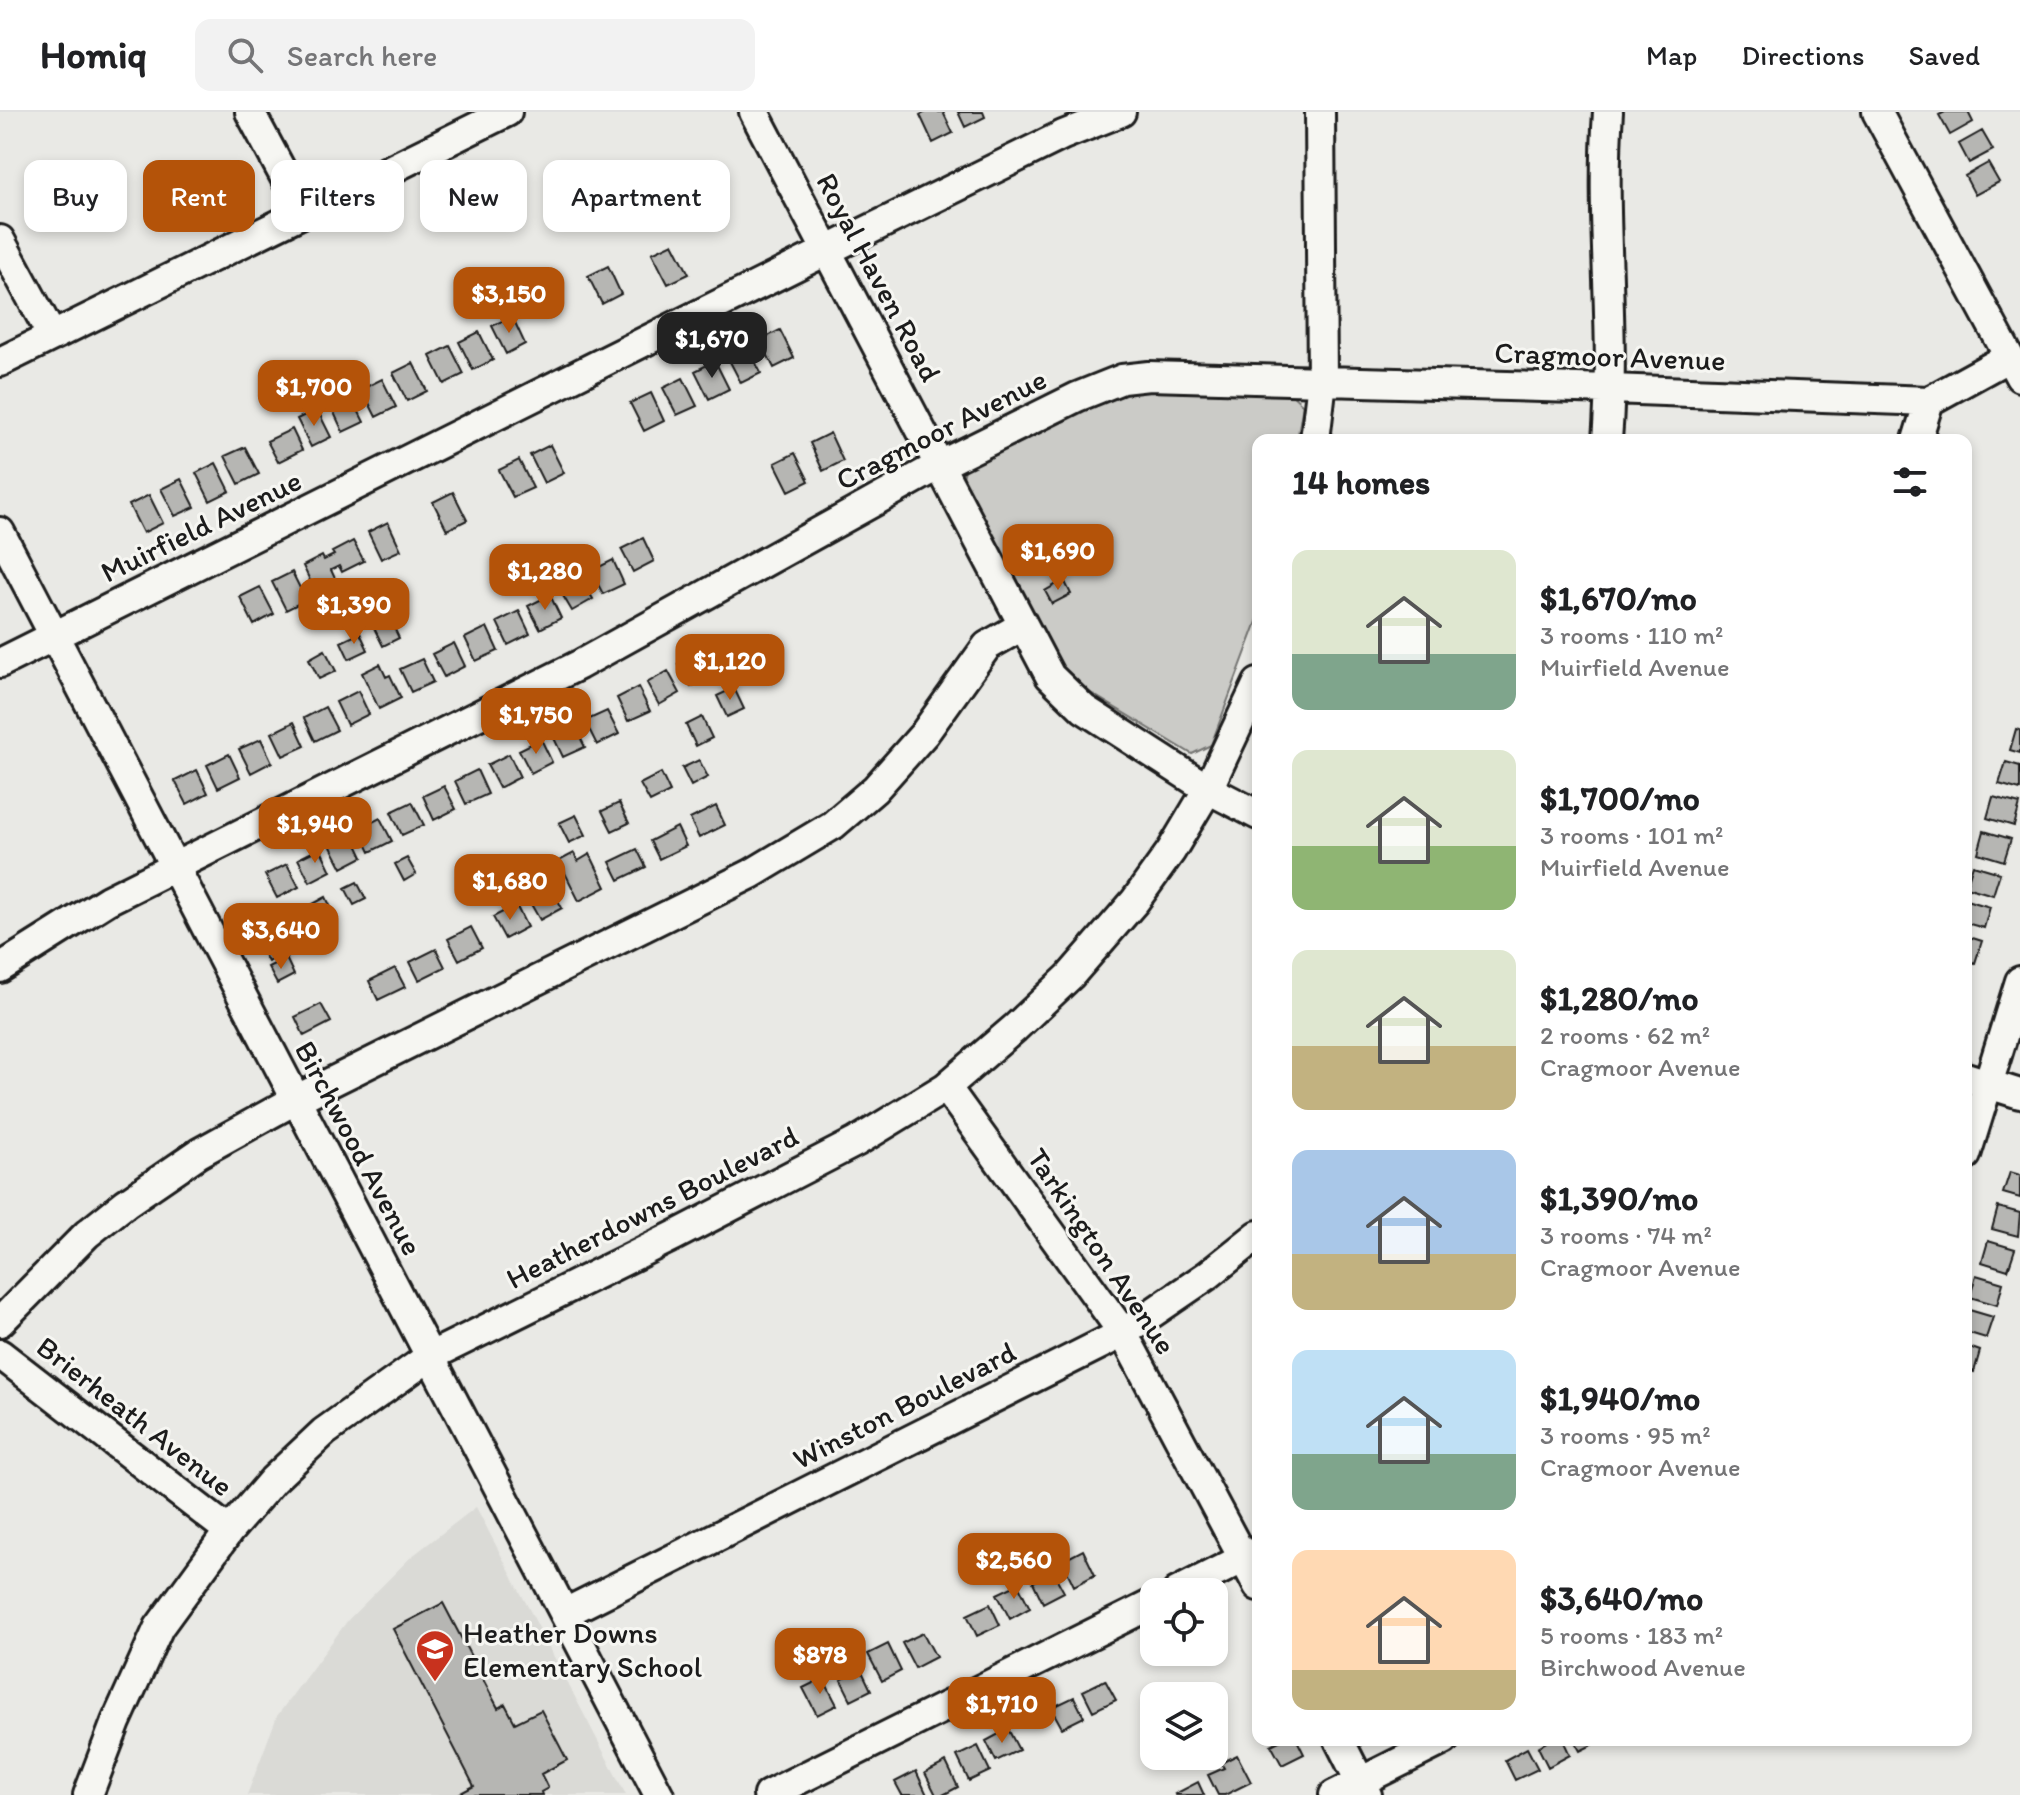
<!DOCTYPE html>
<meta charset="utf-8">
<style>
:root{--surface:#fff;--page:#f2f2f2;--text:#202124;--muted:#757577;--line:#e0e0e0;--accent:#b45309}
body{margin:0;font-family:Itim,sans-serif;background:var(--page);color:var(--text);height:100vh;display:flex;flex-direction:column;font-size:30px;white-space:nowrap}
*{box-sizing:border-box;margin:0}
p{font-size:26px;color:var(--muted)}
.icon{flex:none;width:44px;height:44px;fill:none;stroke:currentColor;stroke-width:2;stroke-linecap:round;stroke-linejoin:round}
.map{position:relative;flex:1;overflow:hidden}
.side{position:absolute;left:1252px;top:322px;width:720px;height:1312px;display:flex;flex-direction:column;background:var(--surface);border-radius:16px;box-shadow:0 4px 12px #0003}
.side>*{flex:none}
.top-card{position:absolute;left:24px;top:48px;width:760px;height:72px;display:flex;gap:16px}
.fabs{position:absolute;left:1140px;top:1466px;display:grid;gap:16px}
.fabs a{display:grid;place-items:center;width:88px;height:88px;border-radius:16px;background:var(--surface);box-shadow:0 4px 12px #0003;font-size:40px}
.price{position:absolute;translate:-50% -68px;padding:0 18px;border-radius:16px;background:var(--accent);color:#fff;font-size:26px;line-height:52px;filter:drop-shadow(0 2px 4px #0008)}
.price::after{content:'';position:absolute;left:50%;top:48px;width:24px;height:18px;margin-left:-12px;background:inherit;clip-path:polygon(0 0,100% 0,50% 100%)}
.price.selected{background:#222;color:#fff}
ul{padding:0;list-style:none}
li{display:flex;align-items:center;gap:24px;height:200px;padding:0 40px}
li span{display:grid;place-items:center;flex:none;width:224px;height:160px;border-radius:16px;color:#555}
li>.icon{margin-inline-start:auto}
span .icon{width:96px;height:96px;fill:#fffc;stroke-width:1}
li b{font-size:34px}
h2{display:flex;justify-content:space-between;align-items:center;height:96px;padding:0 40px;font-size:34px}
.tag{padding:0 28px;border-radius:16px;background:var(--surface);box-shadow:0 4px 12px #0003;font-size:28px;line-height:72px}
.tag.selected{background:var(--accent);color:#fff}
header{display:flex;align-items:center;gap:48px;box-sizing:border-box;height:112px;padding:0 40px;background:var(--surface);border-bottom:2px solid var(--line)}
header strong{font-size:38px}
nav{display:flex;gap:44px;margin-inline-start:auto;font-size:28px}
.search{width:560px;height:72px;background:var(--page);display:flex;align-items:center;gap:20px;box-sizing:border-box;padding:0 28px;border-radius:16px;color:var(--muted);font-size:30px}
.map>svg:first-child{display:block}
.built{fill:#dadad6}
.green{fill:#cbcbc7;stroke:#747472;stroke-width:2}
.building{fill:#b6b6b3;stroke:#1c1c1c;stroke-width:2}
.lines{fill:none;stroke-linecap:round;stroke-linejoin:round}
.minor-casing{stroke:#1c1c1c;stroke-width:34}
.minor{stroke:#f6f6f2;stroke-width:28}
.labels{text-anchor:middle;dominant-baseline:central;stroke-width:6;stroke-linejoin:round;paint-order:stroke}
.street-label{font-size:30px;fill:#1c1c1c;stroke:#f6f6f2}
.poi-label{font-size:30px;fill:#1c1c1c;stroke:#f6f6f2;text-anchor:start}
</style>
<header>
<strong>Homiq</strong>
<div class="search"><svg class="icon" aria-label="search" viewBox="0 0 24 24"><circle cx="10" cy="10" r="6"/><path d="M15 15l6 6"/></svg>Search here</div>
<nav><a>Map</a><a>Directions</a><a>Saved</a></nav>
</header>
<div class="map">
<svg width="2020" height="1683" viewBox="0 0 2020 1683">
<rect width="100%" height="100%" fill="#e9e9e5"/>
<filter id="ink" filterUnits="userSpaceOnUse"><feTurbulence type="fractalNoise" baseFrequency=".0125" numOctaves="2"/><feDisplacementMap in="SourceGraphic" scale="16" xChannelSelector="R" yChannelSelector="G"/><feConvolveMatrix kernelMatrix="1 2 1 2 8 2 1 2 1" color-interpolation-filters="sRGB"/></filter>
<g filter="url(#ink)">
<path class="built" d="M476 1395 626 1683H247L277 1604 348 1508 411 1445Z"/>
<path class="green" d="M1126 277 1290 281 1303 293 1297 328H1258V507L1211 633 1192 642 1061 563 962 370 966 353Z"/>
<path class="building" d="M926 0H943L953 21 933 31 920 3Z
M958 0H983L985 5 965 15Z
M1945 0H1968L1973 10 1950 23 1939 3Z
M1982 19 1993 38 1969 51 1959 32Z
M1988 51 1999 70 1975 83 1965 64Z
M673 131 689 162 668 172 652 141Z
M608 154 621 182 602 192 588 164Z
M512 204 525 232 506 242 492 214Z
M780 218 794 246 774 256 760 228Z
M479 220 493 248 473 258 459 230Z
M450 234 464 262 444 272 430 244Z
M747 234 761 261 741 271 727 244Z
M715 249 729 277 709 287 695 259Z
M413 251 427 279 407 289 393 261Z
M683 266 697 294 677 303 663 276Z
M382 267 396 295 376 305 362 277Z
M651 281 664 309 644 319 630 291Z
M350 282 364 310 343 320 330 292Z
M317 297 331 325 311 335 297 307Z
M292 317 302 338 278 350 267 329Z
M830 321 843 349 823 359 810 331Z
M550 333 564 361 544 371 530 343Z
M245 335 259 362 239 372 225 344Z
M795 341 809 369 789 379 775 351Z
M519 348 533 376 513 385 499 358Z
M216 351 230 379 210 389 196 361Z
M181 367 195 395 175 404 161 377Z
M453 380 467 408 447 418 433 390Z
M149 383 163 411 143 421 129 393Z
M388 410 401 438 381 447 368 420Z
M643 426 654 449 633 460 621 437Z
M353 429 364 449 342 460 339 454 331 458 339 475 318 485 303 454 322 444 324 448 334 443 332 440Z
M613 448 624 472 603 482 591 459Z
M292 460 306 488 286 498 272 470Z
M580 465 593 487 572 499 559 477Z
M1064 468 1071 482 1052 492 1045 479Z
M260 475 274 502 254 513 240 485Z
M550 483 561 506 540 517 528 494Z
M519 499 530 522 508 533 497 510Z
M389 505 399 526 383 534 373 514Z
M487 515 498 539 476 549 465 526Z
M360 521 368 538 349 547 341 530Z
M454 531 465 554 444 565 432 542Z
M325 538 336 559 319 567 309 547Z
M700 540 712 563 691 575 678 552Z
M422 547 433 570 411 580 400 557Z
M380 552 386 565 390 563 401 586 379 597 362 561Z
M668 559 680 581 659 593 647 571Z
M638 575 650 599 628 609 617 586Z
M734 576 744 597 727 605 717 584Z
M358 579 369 602 347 613 336 590Z
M325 595 337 618 315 629 304 606Z
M607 599 619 622 597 633 585 609Z
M702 605 712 626 696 634 686 613Z
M294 610 305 634 283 644 272 621Z
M573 611 585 635 563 645 552 622Z
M2016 617 2020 618V641L2010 638Z
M261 627 272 650 251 661 239 637Z
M541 627 552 650 531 661 519 638Z
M229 642 240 665 218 676 207 653Z
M509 642 520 665 499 676 487 653Z
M699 648 708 665 691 674 682 656Z
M2006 650 2020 654V678L1999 672Z
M197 658 208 681 187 692 175 669Z
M477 658 488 682 466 692 455 669Z
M661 661 670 680 650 690 640 672Z
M444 674 456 697 434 708 423 684Z
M1993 685 2020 692 2014 714 1987 706Z
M412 690 424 713 402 723 391 700Z
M619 691 629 711 612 719 602 699Z
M716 694 725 713 699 726 690 707Z
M576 703 586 723 569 731 559 711Z
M380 706 392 729 370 740 359 717Z
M677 715 686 734 659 747 650 729Z
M1984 719 2011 727 2004 749 1978 741Z
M352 722 363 745 342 756 330 733Z
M320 736 331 759 310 770 298 747Z
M637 737 646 755 619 768 610 750Z
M574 741 578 749 590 742 606 775 579 789 559 749Z
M500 745 510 766 493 774 483 754Z
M407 746 416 762 404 769 395 752Z
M287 752 299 775 277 786 265 763Z
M1973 753 2000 761 1993 783 1966 775Z
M357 770 366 787 354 793 345 776Z
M551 775 562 796 540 808 528 787Z
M326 785 334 802 322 809 313 792Z
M1966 788 1990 795 1984 816 1966 811Z
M516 793 527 815 505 827 493 805Z
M300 810 309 829 295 836 285 817Z
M471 815 482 836 459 848 448 827Z
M277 824 286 841 268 850 259 833Z
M1966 824 1982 829 1975 851 1966 848Z
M436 837 445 855 419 868 410 850Z
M286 846 294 863 277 872 268 855Z
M395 856 405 875 378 888 369 869Z
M321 892 331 910 304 924 295 905Z
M2010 1060 2020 1063V1086L2003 1081Z
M1998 1095 2020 1101 2018 1124 1992 1117Z
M1988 1129 2015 1137 2008 1158 1982 1150Z
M1976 1163 2003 1171 1997 1193 1970 1185Z
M1966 1197 1993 1205 1986 1226 1966 1220Z
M1966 1234 1980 1239 1974 1260 1966 1258Z
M1083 1438 1095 1463 1074 1474 1062 1449Z
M1053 1460 1064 1480 1043 1491 1033 1470Z
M1018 1472 1030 1496 1010 1507 997 1482Z
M443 1491 498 1596 505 1592 515 1611 541 1598 567 1648 541 1662 548 1676 541 1680 542 1683H457L474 1674 393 1517Z
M990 1492 1000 1513 977 1524 967 1503Z
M923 1521 936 1545 915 1556 902 1531Z
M888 1532 901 1559 882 1569 868 1542Z
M857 1549 871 1578 851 1588 841 1568 850 1563 846 1555Z
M823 1566 837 1593 817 1603 803 1576Z
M1105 1568 1116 1588 1093 1599 1083 1579Z
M1074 1585 1084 1605 1062 1616 1051 1596Z
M1008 1617 1019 1638 996 1649 986 1629Z
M1281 1628H1297L1304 1642 1282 1653 1271 1633Z
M1550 1628H1563L1570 1643 1548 1655 1538 1635Z
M1574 1628H1602L1580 1639Z
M978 1634 990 1659 969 1669 957 1644Z
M1527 1636 1538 1657 1515 1668 1505 1648Z
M1237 1643 1251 1670 1225 1683H1218L1208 1663 1224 1656 1221 1651Z
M946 1650 958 1675 943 1683H936L925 1661Z
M916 1659 927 1683H902L895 1670Z
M1198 1670 1204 1683H1176L1175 1682Z"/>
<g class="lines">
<defs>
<path id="minor" d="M250 0 303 99
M754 0 1050 564 1084 597 1208 677 1258 703
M1877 0 2020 265
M0 128 52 224
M0 250 507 0
M1315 328 1322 269 1320 0
M1607 328C1616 219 1600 109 1608 0
M1917 328 1929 289
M0 420 659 1683
M0 551 826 139 1063 23 1121 0
M0 856 108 788 579 553 940 353 1077 285 1122 267 1149 264 1611 277 1929 289 2009 245
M1966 965 2020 982
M946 975 1123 1221 1258 1474
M1966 1043 2020 869
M0 1210 87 1122 126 1091 199 1041 295 988 751 762 833 713 875 677 924 622 987 534 1022 514
M0 1242 229 1419
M1177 1480 1258 1439
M565 1501 1123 1221 1208 1163 1258 1123
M1339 1628 1367 1683
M88 1683 116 1610 159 1515 229 1419 273 1368 324 1320 429 1245 674 1124 856 1030 946 975 1015 916 1070 864 1135 789 1171 739 1208 677 1258 571
M768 1683 1154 1491
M1334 1683 1444 1628"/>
</defs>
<use href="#minor" class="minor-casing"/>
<use href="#minor" class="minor"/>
</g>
</g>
<defs>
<symbol id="school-pin" viewBox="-11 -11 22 30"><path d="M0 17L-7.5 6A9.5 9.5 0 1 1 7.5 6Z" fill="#c8321e" stroke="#f6f6f2"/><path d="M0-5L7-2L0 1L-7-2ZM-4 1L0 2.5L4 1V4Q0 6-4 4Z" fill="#fff"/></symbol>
</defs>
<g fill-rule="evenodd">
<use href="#school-pin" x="413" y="1515" width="44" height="60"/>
</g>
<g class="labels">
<g class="street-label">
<text transform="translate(879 165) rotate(62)">Royal Haven Road</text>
<text transform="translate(1610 244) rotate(2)">Cragmoor Avenue</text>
<text transform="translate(941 317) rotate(-27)">Cragmoor Avenue</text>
<text transform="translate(201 414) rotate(-26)">Muirfield Avenue</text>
<text transform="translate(359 1036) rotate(62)">Birchwood Avenue</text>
<text transform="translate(652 1095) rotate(-27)">Heatherdowns Boulevard</text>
<text transform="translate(1102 1139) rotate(56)">Tarkington Avenue</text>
<text transform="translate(904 1293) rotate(-27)">Winston Boulevard</text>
<text transform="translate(135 1304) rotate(38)">Brierheath Avenue</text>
</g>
<g class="poi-label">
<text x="463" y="1520">Heather Downs<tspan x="463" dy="34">Elementary School</tspan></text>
</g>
</g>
</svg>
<div class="fabs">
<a><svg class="icon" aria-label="locate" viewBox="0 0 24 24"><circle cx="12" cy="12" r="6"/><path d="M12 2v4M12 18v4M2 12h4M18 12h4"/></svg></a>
<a><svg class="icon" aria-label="layers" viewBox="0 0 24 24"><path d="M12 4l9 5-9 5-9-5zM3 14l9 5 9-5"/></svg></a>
</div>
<b class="price" style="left:509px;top:223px">$3,150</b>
<b class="price selected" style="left:712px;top:268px">$1,670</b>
<b class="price" style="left:314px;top:316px">$1,700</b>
<b class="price" style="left:1058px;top:480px">$1,690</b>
<b class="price" style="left:545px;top:500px">$1,280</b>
<b class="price" style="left:354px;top:534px">$1,390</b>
<b class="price" style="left:730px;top:590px">$1,120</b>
<b class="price" style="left:536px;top:644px">$1,750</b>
<b class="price" style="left:315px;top:753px">$1,940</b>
<b class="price" style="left:510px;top:810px">$1,680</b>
<b class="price" style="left:281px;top:859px">$3,640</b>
<b class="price" style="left:1014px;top:1489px">$2,560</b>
<b class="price" style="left:820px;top:1584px">$878</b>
<b class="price" style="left:1002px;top:1633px">$1,710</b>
<div class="top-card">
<a class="tag">Buy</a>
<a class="tag selected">Rent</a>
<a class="tag">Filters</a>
<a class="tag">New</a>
<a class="tag">Apartment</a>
</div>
<section class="side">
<h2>14 homes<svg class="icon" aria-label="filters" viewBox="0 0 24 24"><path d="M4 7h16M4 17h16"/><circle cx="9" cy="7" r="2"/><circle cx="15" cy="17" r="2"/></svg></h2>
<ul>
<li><span style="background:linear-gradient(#dfe7d0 65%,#7fa58c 0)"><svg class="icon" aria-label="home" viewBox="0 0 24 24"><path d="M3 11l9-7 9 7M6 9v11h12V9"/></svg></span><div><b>$1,670/mo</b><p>3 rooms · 110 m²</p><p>Muirfield Avenue</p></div></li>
<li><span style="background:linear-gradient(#dfe7d0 60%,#8fb573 0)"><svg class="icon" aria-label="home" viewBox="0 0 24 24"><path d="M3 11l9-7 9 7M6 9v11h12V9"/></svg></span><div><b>$1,700/mo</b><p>3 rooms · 101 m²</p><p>Muirfield Avenue</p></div></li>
<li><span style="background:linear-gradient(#dfe7d0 60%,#c2b280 0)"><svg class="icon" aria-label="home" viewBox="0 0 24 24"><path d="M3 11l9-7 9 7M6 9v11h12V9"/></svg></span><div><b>$1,280/mo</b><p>2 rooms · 62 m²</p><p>Cragmoor Avenue</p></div></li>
<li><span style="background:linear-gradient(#a9c7e8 65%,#c2b280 0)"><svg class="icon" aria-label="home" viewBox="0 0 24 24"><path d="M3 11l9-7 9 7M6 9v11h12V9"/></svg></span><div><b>$1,390/mo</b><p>3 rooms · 74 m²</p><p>Cragmoor Avenue</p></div></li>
<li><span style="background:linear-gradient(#bfe0f5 65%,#7fa58c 0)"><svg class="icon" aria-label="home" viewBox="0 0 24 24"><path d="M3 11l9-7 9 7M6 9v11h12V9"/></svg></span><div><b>$1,940/mo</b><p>3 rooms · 95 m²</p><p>Cragmoor Avenue</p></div></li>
<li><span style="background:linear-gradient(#ffd9b3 75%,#c2b280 0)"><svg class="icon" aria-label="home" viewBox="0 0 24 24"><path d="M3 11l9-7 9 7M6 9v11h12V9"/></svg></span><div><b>$3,640/mo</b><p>5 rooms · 183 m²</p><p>Birchwood Avenue</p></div></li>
</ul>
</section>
</div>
